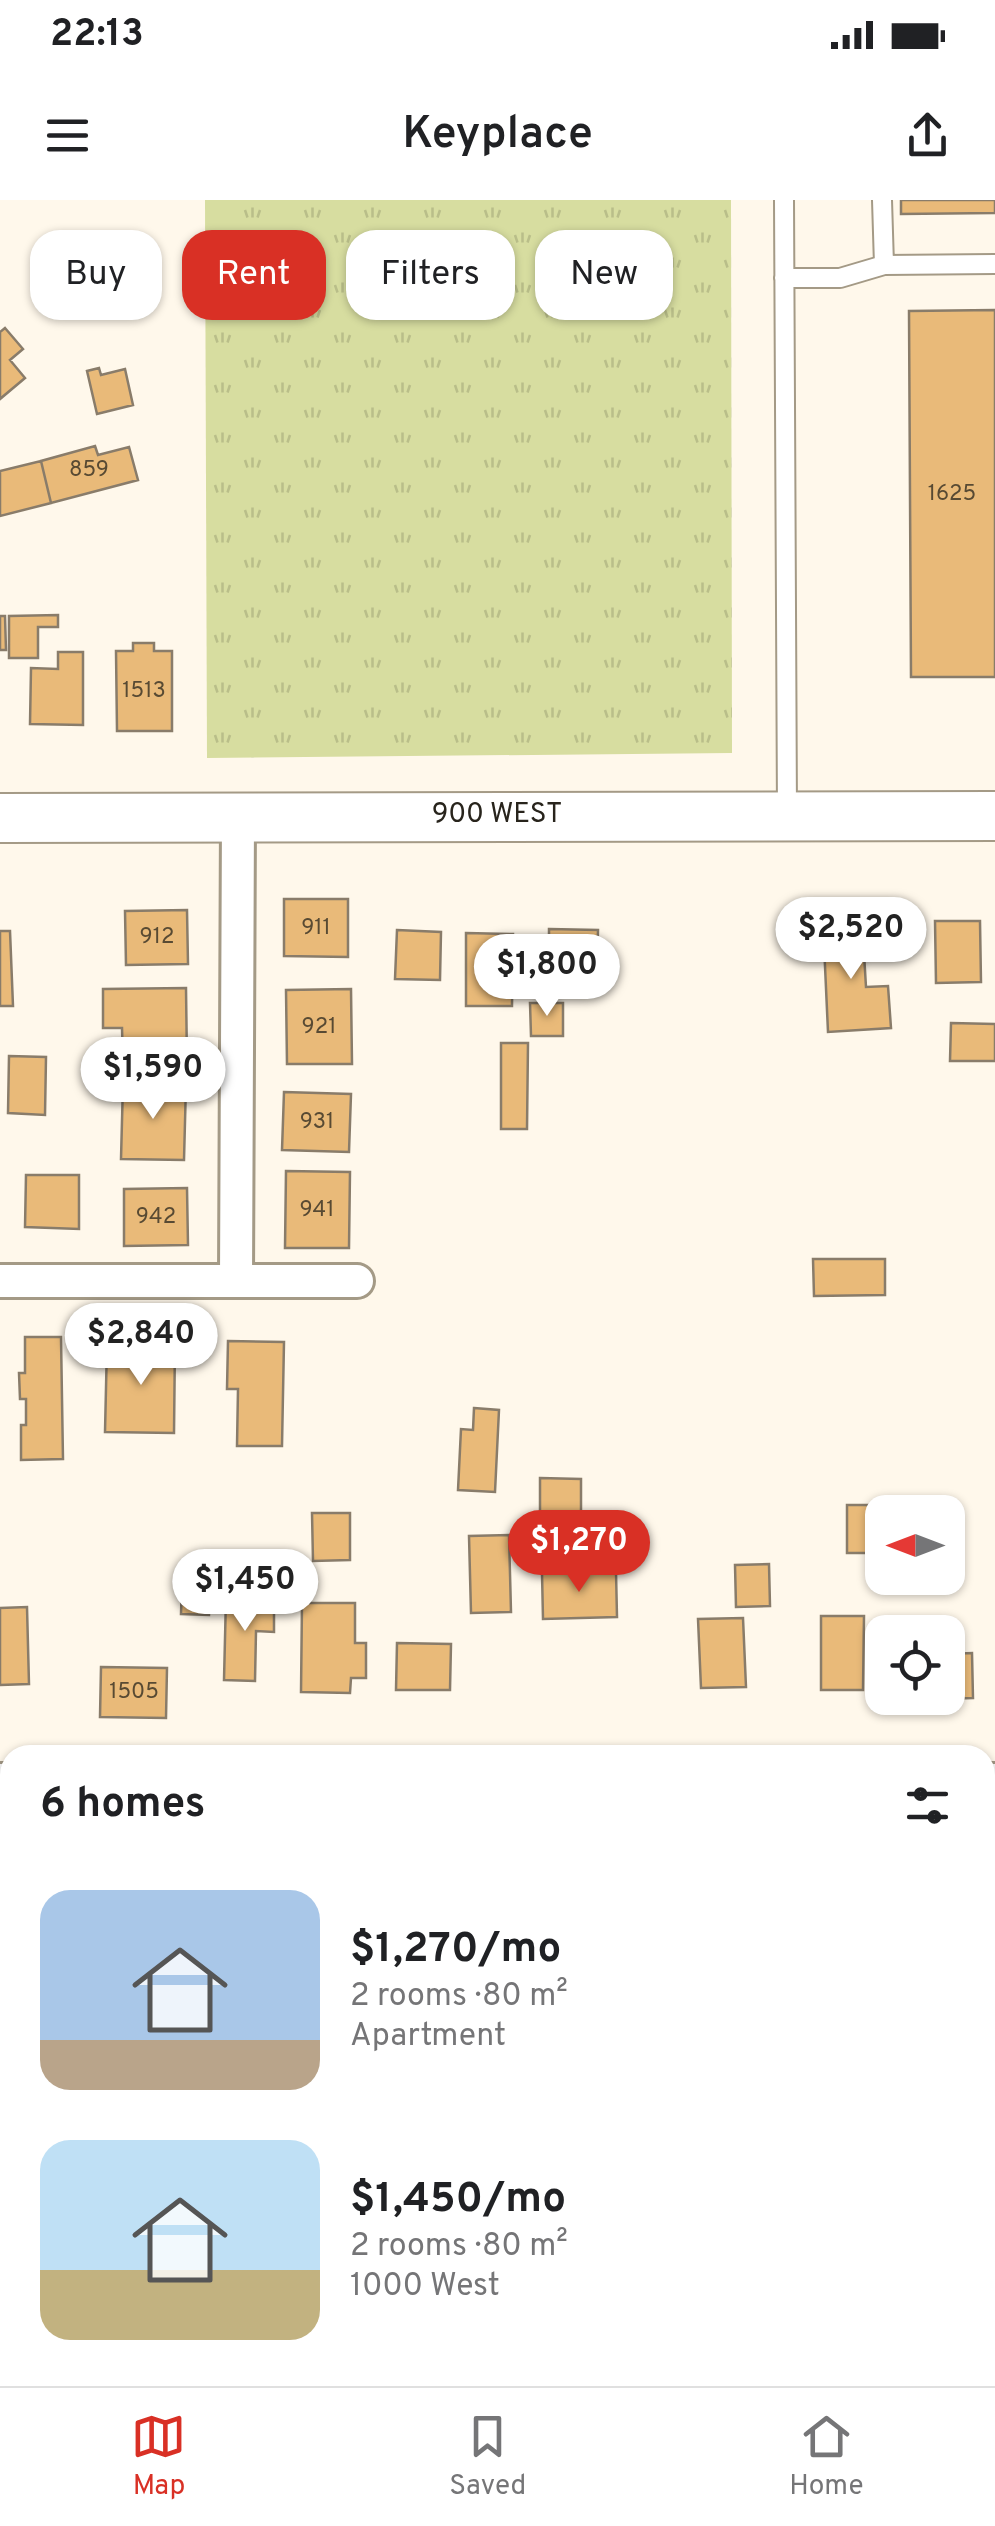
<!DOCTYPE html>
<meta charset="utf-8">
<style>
:root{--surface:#fff;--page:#f6f6f6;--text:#202124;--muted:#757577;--line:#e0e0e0;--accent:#d93025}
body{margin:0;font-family:Overpass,sans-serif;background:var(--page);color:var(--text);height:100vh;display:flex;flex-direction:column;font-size:38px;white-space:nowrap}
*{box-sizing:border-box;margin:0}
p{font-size:32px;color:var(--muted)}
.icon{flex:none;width:55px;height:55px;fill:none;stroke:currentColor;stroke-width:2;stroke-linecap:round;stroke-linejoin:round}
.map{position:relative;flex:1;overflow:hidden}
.details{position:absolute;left:0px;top:1545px;width:995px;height:642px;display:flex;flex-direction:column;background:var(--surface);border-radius:30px 30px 0 0;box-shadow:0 2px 8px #0004}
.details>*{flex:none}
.top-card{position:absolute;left:30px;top:30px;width:935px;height:90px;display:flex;gap:20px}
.needle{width:65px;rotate:270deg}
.tools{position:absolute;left:865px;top:1295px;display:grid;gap:20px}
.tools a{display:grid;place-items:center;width:100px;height:100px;border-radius:20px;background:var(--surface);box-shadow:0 2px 8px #0004;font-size:50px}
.price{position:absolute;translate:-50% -85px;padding:0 22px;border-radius:35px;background:#fff;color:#222;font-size:32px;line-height:65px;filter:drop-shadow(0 2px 5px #0008)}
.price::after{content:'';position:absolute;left:50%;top:60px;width:30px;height:22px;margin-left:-15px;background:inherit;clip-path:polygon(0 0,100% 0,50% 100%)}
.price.selected{background:var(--accent);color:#fff}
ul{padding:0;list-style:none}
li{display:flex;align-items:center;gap:30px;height:250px;padding:0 40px}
li span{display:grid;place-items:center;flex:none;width:280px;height:200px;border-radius:30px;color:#555}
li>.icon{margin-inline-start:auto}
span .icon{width:120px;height:120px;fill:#fffc;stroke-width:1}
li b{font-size:42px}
h2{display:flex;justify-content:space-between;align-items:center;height:120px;padding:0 40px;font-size:42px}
.tag{padding:0 35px;border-radius:30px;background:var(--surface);box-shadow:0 2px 8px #0004;font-size:35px;line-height:90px}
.tag.selected{background:var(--accent);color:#fff}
.status{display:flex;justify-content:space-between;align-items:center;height:70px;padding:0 50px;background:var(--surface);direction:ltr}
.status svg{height:28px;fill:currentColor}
header{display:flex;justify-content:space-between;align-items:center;height:130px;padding:0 40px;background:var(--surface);font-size:45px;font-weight:600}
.dock{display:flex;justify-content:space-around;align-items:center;height:140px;border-top:2px solid var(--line);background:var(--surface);font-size:28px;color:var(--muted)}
.dock a{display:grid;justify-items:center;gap:5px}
.dock .selected{color:var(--accent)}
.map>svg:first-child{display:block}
.grass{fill:url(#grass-tufts)}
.building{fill:#e9ba79;stroke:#897c6a;stroke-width:2.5}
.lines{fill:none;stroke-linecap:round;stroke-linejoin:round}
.service-casing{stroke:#a49a86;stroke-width:22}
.minor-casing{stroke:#a49a86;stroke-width:38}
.secondary-casing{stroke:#a49a86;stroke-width:52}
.service{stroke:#fff;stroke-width:18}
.minor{stroke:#fff;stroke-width:32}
.secondary{stroke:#fff;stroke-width:48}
.labels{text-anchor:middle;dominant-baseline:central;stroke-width:10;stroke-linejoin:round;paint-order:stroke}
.number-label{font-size:22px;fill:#584a33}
.street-label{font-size:28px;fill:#28241c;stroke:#fff}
</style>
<div class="status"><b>22:13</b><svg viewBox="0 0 49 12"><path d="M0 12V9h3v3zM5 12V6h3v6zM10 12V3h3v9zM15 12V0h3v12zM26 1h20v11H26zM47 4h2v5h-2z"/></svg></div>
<header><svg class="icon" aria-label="menu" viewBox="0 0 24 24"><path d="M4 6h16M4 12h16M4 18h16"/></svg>Keyplace<svg class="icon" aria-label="share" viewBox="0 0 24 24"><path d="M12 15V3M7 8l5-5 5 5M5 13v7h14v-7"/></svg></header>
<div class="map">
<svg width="995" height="2186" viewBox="0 0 995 2186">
<defs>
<pattern id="grass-tufts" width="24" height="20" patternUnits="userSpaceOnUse" patternTransform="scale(2.5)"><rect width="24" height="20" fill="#d7dda0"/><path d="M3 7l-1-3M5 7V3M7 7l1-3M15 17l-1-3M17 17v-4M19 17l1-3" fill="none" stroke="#b9be89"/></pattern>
</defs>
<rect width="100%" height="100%" fill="#fff8eb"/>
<path class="grass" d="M205 0H731L732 553 207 558Z"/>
<path class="building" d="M901 0H995V13L901 14Z
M995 110V477H911L909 111Z
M5 128 23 149 10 160 25 178 0 199V132Z
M99 168 101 175 125 169 133 205 97 214 87 171Z
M95 246 98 255 129 247 138 280 51 303 41 261Z
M41 261 51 303 0 316V271Z
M58 415V427H38V458H9V416Z
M0 416H5L6 450H0Z
M133 443H154V451H172V531H117L116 451H133Z
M58 452H83V525L30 524 31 468 58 469Z
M284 699H348V757L284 756Z
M187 710 188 764 126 765 125 711Z
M862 720 866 787 888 786 891 828 828 832 823 722Z
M935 721H980L981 782 936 783Z
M549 729 598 730 597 772 549 771Z
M397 730 441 732 440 780 395 779Z
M0 731H10L13 806H0Z
M466 733 513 734 512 806H466Z
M186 788 187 863 123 864 122 828H103V789Z
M351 789 352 864H287L286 790Z
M530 803H563V836H531Z
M951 823 995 824V861H950Z
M501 843H528L527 929H501Z
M9 856 46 857 45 915 8 913Z
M123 883 186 884 184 960 121 959Z
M284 892 351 894 349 952 282 950Z
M286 971 350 972 349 1048H285Z
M26 975H79V1029L25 1027Z
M187 988 188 1045 124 1046V989Z
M813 1059H885V1095L814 1096Z
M25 1137H61L63 1259 21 1260V1225H26V1199H20L19 1173H25Z
M142 1141H175L174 1233 105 1232 107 1144H142Z
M228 1141 284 1142 282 1246H237L238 1189H227Z
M474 1208 499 1210 495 1292 458 1290 461 1229 473 1230Z
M540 1278 581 1279V1319L540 1318Z
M847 1305H883L882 1353H847Z
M312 1313H350V1360L313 1361Z
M509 1335 511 1412 471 1413 469 1336Z
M769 1364 770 1406 736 1407 735 1365Z
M616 1372 617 1417 543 1419 542 1373Z
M887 1378H931V1383L887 1382Z
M182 1383H210L209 1415 181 1414Z
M226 1397H274V1432L256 1431 255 1481 224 1480Z
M302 1403H355V1443H366V1478H351L350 1493 301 1492Z
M27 1407 29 1484 0 1485V1408Z
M821 1416H864L863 1490H821Z
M743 1418 746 1487 701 1488 698 1419Z
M397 1443 451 1444 450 1490H396Z
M972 1453 973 1498 940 1499V1508L908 1509V1498H948V1454Z
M101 1467 167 1468 166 1518 100 1517Z
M0 1786H10V1821H0Z
M706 2178H763V2186H706Z
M882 2178H958V2186H882Z"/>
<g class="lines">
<defs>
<path id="service" d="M784 0 787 614
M882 0 884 65 995 64
M784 78H840L884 65"/>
<path id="minor" d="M0 1081H357
M236 1081 238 616
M0 1580H10
M985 1580H995
M628 2178V2186"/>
<path id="secondary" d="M0 618 995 616"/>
</defs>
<use href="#service" class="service-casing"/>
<use href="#minor" class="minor-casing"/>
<use href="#secondary" class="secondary-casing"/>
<use href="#service" class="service"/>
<use href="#minor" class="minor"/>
<use href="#secondary" class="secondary"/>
</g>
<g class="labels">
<g class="number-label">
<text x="89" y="270">859</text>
<text x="952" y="294">1625</text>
<text x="144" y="491">1513</text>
<text x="316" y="728">911</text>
<text x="157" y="737">912</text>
<text x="319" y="827">921</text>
<text x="317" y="922">931</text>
<text x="317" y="1010">941</text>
<text x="156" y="1017">942</text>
<text x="134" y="1492">1505</text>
</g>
<g class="street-label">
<text x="497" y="615">900 WEST</text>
</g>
</g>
</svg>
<div class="tools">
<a><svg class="needle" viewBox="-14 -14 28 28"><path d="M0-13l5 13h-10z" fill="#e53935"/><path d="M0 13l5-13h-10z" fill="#757577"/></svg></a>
<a><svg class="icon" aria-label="locate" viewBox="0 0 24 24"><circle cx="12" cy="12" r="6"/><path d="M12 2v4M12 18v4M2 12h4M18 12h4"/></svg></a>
</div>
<b class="price" style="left:851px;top:782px">$2,520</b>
<b class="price" style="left:547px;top:819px">$1,800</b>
<b class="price" style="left:153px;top:922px">$1,590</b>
<b class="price" style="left:141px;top:1188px">$2,840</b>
<b class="price selected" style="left:579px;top:1395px">$1,270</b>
<b class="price" style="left:245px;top:1434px">$1,450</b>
<div class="top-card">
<a class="tag">Buy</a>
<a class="tag selected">Rent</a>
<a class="tag">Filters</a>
<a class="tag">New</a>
</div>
<section class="details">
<h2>6 homes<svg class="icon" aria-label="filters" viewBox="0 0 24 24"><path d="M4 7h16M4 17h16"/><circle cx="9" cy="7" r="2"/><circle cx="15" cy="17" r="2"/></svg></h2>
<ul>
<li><span style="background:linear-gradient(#a9c7e8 75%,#b9a48a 0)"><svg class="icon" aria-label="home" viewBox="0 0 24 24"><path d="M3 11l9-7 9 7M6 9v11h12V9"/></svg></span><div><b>$1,270/mo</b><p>2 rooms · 80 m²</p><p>Apartment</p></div></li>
<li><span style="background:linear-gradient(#bfe0f5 65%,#c2b280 0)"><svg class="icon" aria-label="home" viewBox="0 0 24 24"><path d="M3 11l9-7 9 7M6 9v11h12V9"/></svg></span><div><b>$1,450/mo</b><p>2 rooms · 80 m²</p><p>1000 West</p></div></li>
</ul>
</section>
</div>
<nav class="dock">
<a class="selected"><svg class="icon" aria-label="map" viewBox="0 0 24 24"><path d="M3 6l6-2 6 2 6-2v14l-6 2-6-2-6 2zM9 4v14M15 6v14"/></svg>Map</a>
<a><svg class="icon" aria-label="saved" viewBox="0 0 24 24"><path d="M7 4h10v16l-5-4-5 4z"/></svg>Saved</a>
<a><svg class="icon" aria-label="home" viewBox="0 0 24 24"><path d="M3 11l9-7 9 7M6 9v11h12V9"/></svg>Home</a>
</nav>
